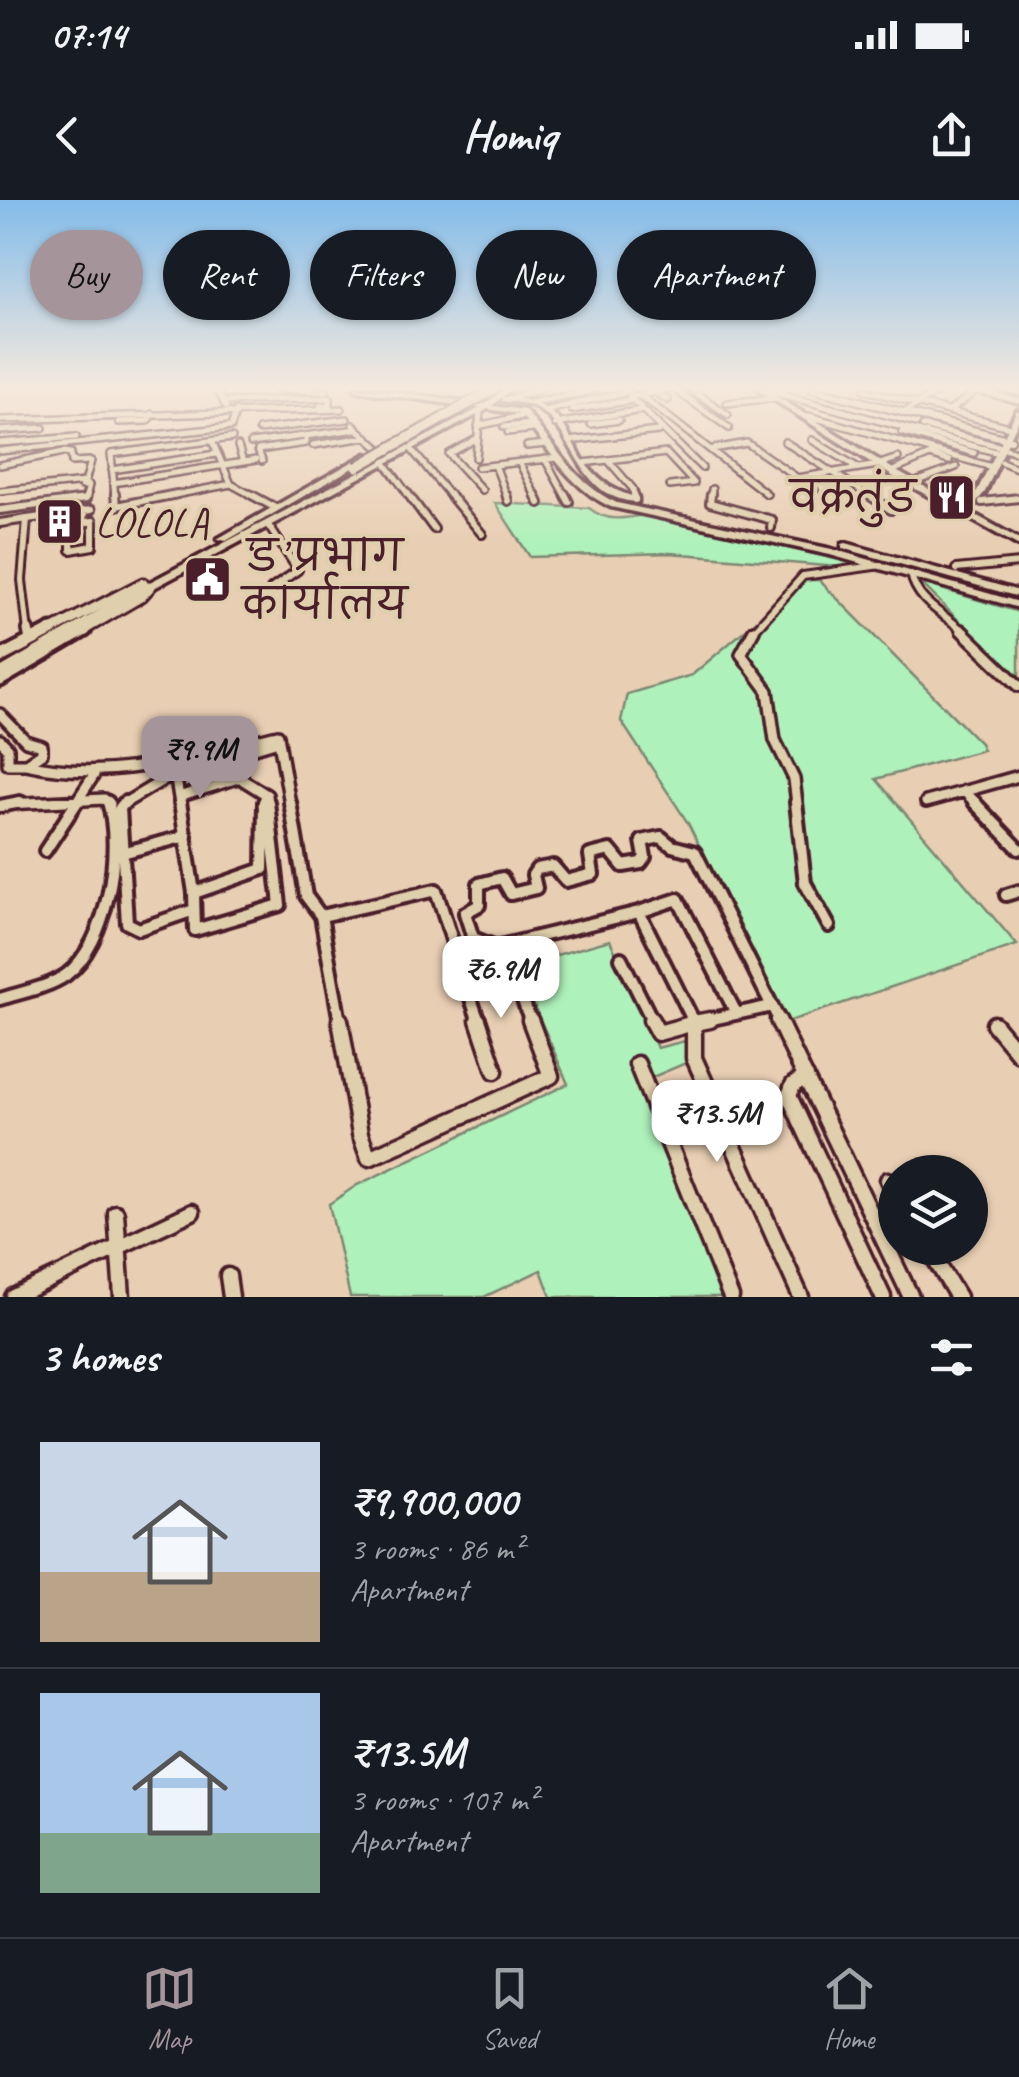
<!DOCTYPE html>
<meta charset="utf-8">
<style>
:root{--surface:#171b24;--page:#20242c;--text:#f1f3f6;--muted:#9ea1a6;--line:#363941;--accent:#a6949b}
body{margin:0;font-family:Caveat,"Playpen Sans Deva",sans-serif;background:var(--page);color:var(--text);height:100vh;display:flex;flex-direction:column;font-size:38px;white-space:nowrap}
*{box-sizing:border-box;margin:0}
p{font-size:32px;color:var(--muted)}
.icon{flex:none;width:55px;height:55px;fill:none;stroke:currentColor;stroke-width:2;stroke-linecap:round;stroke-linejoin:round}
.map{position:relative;height:1097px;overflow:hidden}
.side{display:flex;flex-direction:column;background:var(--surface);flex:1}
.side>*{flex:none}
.hud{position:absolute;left:30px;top:30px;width:960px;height:90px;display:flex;gap:20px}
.fabs{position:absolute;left:878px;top:955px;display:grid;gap:20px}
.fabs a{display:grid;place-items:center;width:110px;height:110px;border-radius:50%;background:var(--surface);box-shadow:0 2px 8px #0004;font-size:50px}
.price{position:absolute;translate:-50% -85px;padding:0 22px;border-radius:20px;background:#fff;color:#222;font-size:32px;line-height:65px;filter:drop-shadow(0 2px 5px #0008)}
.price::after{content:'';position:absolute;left:50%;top:60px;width:30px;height:22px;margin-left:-15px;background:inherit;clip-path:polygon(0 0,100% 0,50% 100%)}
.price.selected{background:var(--accent);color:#111}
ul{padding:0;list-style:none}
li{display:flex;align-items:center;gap:30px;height:250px;padding:0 40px}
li+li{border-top:2px solid var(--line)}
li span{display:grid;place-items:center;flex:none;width:280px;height:200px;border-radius:0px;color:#555}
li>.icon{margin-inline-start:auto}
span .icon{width:120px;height:120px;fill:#fffc;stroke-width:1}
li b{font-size:42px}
h2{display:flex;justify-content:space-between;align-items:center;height:120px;padding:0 40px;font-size:42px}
.pill{padding:0 35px;border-radius:45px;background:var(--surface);box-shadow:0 2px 8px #0004;font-size:35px;line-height:90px}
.pill.selected{background:var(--accent);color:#111}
.status{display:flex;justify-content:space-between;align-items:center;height:70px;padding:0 50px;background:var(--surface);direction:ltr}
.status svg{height:28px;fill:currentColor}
header{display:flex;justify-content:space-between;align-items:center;height:130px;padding:0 40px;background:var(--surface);font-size:45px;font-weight:700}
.menu{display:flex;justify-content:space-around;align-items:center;height:140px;border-top:2px solid var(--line);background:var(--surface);font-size:28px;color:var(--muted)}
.menu a{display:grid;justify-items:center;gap:5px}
.menu .selected{color:var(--accent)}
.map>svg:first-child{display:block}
.green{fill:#aff1ba;stroke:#7c8872;stroke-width:2.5}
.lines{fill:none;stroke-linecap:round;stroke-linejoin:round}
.primary-tunnel{stroke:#c8ab98;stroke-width:9;stroke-dasharray:9 4;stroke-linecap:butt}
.minor-far4-casing{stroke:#4a1f2b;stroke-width:10}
.minor-far3-casing{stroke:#4a1f2b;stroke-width:12}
.minor-far2-casing{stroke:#4a1f2b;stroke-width:16}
.minor-far1-casing{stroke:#4a1f2b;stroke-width:18}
.minor-casing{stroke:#4a1f2b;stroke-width:21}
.tertiary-far2-casing{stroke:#4a1f2b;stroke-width:11}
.tertiary-far1-casing{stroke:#4a1f2b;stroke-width:15}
.tertiary-casing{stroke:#4a1f2b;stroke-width:19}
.secondary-casing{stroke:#4a1f2b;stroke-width:8}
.primary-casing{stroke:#4a1f2b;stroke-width:7}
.minor-far4{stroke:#e0cfac;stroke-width:5}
.minor-far3{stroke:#e0cfac;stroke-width:6}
.minor-far2{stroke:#e0cfac;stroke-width:9}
.minor-far1{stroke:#e0cfac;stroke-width:10}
.minor{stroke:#e0cfac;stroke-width:14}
.tertiary-far2{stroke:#e0cfac;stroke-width:6}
.tertiary-far1{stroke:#e0cfac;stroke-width:9}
.tertiary{stroke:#e0cfac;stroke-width:11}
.secondary{fill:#e0cfac;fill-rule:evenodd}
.primary{fill:#e0cfac;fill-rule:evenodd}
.primary-bridge-casing{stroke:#4a1f2b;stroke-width:14;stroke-linecap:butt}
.primary-bridge{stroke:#e0cfac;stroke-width:9}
.labels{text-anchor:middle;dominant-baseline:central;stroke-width:8;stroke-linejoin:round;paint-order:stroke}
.far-poi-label{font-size:42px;fill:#4a1f2b;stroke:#e0cfac;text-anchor:start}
</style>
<div class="status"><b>07:14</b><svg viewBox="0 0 49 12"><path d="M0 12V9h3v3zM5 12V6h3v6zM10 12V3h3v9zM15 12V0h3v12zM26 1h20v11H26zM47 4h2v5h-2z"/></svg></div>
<header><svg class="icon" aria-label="back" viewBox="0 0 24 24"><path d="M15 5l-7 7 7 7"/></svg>Homiq<svg class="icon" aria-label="share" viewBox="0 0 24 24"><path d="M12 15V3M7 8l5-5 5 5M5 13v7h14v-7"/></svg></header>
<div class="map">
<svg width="1019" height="1097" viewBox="0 0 1019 1097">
<rect width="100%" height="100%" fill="#e8ceb3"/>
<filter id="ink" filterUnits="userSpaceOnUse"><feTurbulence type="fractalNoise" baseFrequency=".01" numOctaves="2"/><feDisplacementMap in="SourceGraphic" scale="20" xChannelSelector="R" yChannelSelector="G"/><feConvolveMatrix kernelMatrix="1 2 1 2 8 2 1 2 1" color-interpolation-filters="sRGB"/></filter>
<g filter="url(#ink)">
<path class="green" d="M495 303 589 308C606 322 623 319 643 315L861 365 838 367 670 353 530 357Z
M804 380H819L980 543 983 550 876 579 1017 745 787 822 688 623 621 521 627 494 692 475Z
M925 384 1019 412V481L923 385Z
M610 740 657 848 685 841 693 860 641 882 726 1097H551L541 1070 484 1097H350L329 1004 357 985 568 884 517 766Z"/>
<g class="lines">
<path class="primary-tunnel" d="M478 204 507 205"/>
<defs>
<path id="minor-far4" d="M217 189 226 207
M275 189 326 191
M669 189 630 197 702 268
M674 189 729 228
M691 189 728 215
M972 189 1019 201
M1003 189 1019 192
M865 190 1010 227
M655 192 668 200
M772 192 999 253
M640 195 767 294
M508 199 543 189
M224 202 330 198V205L320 206
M531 203 597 189
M727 203 775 198
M572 210 633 200
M951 210 977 190
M544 211 631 191
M905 212 941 189
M809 216 992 267
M0 220 341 209
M119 222 148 221 152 214
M555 224 642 210
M591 224 619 220
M353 225 381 250
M478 226 526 215
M923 226 1002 247
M504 227 532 224
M259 230 347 219
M0 231 43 228
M508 232 533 229
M902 232 974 253
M476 239 449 254 482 290
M812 240 857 267
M212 241 231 284 255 297
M568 241 658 231
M785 242 871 297
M0 243 76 237
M251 243 357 229
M313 245 367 237
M238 246 243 262
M527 246 546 244
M713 249 747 243 815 290
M1007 249 1019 253
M412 250 451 297
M0 251 231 227 236 211
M476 258 480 212
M545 259 566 297
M608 260 633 289 634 297
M262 261 258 250 306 243V236
M519 262 536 297
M1002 262 1019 269
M385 263 410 297
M583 263 666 253 694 283 670 286
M883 263 898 258
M0 265 64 252 71 253 72 262 91 261 85 282 0 291
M495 265 507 297
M478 267 557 258
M112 270 216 254
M895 270 930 255 949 261
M797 278 885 264
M916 282 956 267
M113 283 256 260
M82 286 89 285 86 297
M939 296 954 292
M115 297 111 254 232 238
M164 297 231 284
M711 297 712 289"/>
<path id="minor-far3" d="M115 294 116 306 177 294
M250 294 274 307
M408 294 434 329
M449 294 482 334
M506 294 508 301
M535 294 539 303
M565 294 569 302
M634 294 635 300
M711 294 710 303 772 320 771 328
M867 294 891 310
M939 296 945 294
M982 302 1019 298
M0 310 86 299 87 294
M27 319 91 310
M93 321V346L71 350V325Z
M0 323 27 319 22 380 28 432
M83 323 84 311
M268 325 298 370 271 389
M956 369 1019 363
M911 374C917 403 944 413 964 432
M753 432 803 376 881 365"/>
<path id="minor-far2" d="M28 430 30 440
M754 430 741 454 768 491 775 540 794 579 797 604
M961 430 1019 486
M0 514 26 541 42 546V553L26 564H8V548L0 540
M238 553 278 541
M26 564C114 584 192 555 278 535L290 604
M175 573 180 604
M175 573 176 561
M175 573 238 553 243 580 267 595 268 604
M964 591 977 604
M179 597 241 577
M926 602 1019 576
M8 604 104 599 110 604
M75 604 94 575
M123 604 175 573
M263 604 266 596"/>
<path id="minor-far1" d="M125 602 120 608 127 723 139 729 194 710
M180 602 194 693 195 730 280 705 268 602
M290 602 306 696 321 716
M796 602 805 683 829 726
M974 602 1019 649
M0 606 20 602
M45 651 77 602
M122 653 186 636
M194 693 263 669 264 602
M1006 695 1019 691
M639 712 678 699 736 813
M321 716 340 822
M321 716 436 690 466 784 514 776 531 822
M621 758 653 822
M466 784 479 822
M0 799C22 792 47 788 66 775 108 744 123 648 108 602
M772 806 780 822
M694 822 639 712 496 747 473 738 465 713 479 705V684L502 678 511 694 536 688 533 675 537 669 553 666 566 681 593 674 590 655 610 650 623 666 641 663 645 657 642 641 661 637 672 646 695 652 772 806
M698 822 772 806"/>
<path id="minor" d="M340 820 360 934 369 958 551 876 530 820
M478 820 495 871
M651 820 658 833 694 823V858L801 1097
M692 820 694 823 710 820
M778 820 911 1097
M994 824 1019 854
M637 864 731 1097
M806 877 793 885 789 896 883 1097
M888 980 895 992
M116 1013 122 1097
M928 1048 958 1097
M228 1076 231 1097
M13 1097 192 1012"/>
<path id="tertiary-far2" d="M813 189 1011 240
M765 191 785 189"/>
<path id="tertiary-far1" d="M48 432 143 383
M80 432 142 396 151 386"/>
<path id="tertiary" d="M0 457 52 430
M0 480 85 430"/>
<path id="secondary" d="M1019 210V219L985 292 968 312H962V308L977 291 1016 212Z"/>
<path id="primary" d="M355 189H371L485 204 504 189H511L492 206 525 210C554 244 575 284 617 303L832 349 1019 402V408L830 355 611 307C568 287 549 248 520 214L488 209 139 396 0 477V468L131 392 480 208 358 191Z
M757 189H765L898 272 1019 339V346L892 276Z
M505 197C579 204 560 246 602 281 613 290 625 294 638 298V302C574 299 579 229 533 206 524 202 512 202 502 201V197Z
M366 254 373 256 226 341 217 339Z
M846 343 1019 391V397L842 348V344Z"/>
</defs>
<use href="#minor-far4" class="minor-far4-casing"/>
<use href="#minor-far3" class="minor-far3-casing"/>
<use href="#minor-far2" class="minor-far2-casing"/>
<use href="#minor-far1" class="minor-far1-casing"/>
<use href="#minor" class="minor-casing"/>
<use href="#tertiary-far2" class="tertiary-far2-casing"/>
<use href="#tertiary-far1" class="tertiary-far1-casing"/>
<use href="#tertiary" class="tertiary-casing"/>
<use href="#secondary" class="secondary-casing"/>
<use href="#primary" class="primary-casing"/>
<use href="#minor-far4" class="minor-far4"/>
<use href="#minor-far3" class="minor-far3"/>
<use href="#minor-far2" class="minor-far2"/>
<use href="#minor-far1" class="minor-far1"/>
<use href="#minor" class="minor"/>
<use href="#tertiary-far2" class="tertiary-far2"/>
<use href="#tertiary-far1" class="tertiary-far1"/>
<use href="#tertiary" class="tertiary"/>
<use href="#secondary" class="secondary"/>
<use href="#primary" class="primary"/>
<defs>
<path id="primary-bridge" d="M357 267 494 189"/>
</defs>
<use href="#primary-bridge" class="primary-bridge-casing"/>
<use href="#primary-bridge" class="primary-bridge"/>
</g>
</g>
<linearGradient id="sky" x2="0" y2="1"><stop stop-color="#83bcea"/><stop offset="0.55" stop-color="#f5e9dd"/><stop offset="1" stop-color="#f5e9dd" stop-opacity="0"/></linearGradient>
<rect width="1019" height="342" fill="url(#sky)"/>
<defs>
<symbol id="restaurant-square" viewBox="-11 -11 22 22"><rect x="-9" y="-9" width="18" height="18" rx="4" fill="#4a1f2b" stroke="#e0cfac"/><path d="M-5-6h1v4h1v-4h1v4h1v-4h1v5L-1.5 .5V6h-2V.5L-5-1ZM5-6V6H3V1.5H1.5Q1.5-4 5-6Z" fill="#fff"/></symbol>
<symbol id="building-square" viewBox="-11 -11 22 22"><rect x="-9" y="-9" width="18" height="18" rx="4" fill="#4a1f2b" stroke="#e0cfac"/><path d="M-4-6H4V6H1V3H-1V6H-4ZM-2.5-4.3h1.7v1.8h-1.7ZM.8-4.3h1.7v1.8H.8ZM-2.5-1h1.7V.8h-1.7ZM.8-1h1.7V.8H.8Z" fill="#fff"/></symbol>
<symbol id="civic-square" viewBox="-11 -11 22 22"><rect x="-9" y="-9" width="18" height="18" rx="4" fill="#4a1f2b" stroke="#e0cfac"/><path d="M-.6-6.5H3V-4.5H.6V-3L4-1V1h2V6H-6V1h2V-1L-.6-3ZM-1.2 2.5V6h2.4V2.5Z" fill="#fff"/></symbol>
</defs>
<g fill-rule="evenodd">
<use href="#restaurant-square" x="924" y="270" width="55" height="55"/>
<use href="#building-square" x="32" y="294" width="55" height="55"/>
<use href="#civic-square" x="180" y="352" width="55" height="55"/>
</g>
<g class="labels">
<g class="far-poi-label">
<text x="916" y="297" text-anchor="end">वक्रतुंड</text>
<text x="95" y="322">LOLOLA</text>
<text x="242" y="356">‘ड’ प्रभाग<tspan x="242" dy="48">कार्यालय</tspan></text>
</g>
</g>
</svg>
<div class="fabs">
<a><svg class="icon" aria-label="layers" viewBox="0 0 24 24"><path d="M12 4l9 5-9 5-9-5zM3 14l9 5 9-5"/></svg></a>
</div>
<b class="price selected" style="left:200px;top:601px">₹9.9M</b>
<b class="price" style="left:501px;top:821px">₹6.9M</b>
<b class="price" style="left:717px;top:965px">₹13.5M</b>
<div class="hud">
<a class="pill selected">Buy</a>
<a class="pill">Rent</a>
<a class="pill">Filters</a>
<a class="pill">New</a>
<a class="pill">Apartment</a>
</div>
</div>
<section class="side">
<h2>3 homes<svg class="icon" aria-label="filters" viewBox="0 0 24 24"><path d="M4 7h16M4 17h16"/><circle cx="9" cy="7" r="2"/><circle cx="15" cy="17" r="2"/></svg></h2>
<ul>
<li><span style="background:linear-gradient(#c9d6e8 65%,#b9a48a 0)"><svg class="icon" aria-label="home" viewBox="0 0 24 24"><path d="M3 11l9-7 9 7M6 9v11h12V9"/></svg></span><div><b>₹9,900,000</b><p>3 rooms · 86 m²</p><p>Apartment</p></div></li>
<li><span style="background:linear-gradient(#a9c7e8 70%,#7fa58c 0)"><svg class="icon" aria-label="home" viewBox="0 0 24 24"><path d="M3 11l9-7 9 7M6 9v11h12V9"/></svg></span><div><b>₹13.5M</b><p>3 rooms · 107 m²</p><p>Apartment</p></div></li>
</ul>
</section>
<nav class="menu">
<a class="selected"><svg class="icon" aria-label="map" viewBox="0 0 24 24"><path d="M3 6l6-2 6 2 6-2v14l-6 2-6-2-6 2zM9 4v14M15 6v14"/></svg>Map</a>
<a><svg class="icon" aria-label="saved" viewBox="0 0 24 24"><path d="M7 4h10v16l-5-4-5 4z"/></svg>Saved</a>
<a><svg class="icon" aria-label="home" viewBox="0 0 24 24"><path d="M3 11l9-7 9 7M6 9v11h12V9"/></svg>Home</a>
</nav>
